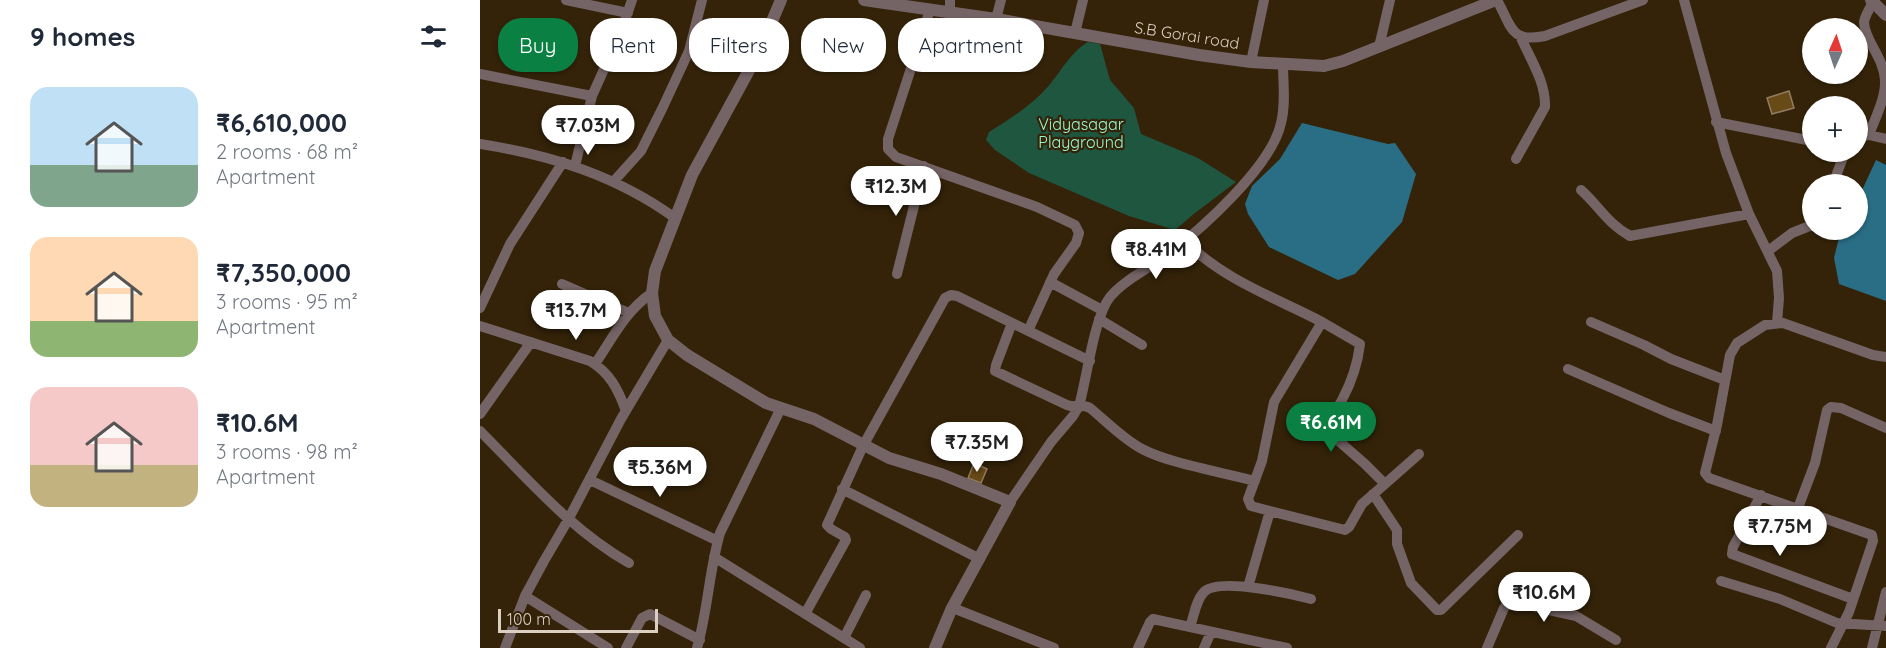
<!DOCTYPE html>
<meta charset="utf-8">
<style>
:root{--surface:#fff;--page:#f2f2f3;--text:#1f2937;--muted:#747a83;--accent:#0b8043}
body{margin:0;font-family:Quicksand,sans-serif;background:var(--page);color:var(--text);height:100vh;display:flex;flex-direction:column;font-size:22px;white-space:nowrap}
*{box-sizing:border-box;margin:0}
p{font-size:20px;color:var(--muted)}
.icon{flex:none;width:33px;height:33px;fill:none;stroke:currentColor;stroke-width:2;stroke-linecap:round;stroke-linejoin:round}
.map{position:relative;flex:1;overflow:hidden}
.details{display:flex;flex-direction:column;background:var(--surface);width:480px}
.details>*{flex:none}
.banner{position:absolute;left:18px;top:18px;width:570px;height:54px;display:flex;gap:12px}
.needle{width:39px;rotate:3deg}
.tools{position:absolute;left:1322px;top:18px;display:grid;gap:12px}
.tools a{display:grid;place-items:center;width:66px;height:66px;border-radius:50%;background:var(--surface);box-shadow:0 2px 4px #0004;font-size:30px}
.scale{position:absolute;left:18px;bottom:15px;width:160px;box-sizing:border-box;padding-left:6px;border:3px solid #dacfc1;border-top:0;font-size:16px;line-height:21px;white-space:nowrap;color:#dacfc1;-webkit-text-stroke:4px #342309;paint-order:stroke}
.price{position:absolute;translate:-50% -51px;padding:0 14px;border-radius:21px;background:#fff;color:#222;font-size:20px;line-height:39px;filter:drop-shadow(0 2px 3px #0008)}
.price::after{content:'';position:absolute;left:50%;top:36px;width:18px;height:14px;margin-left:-9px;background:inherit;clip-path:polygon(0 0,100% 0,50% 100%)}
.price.current{background:var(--accent);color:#fff}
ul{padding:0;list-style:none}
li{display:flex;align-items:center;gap:18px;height:150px;padding:0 30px}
li span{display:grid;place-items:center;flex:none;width:168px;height:120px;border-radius:18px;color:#555}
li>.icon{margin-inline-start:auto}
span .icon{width:72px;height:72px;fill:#fffc;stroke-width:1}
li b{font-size:26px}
h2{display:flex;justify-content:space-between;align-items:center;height:72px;padding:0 30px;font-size:26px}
.tag{padding:0 21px;border-radius:24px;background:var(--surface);box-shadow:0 2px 4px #0004;font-size:21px;line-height:54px}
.tag.current{background:var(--accent);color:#fff}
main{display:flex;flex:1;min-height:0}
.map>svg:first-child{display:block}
.green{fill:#1e5640}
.water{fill:#296e85}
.building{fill:#684a17;stroke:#907c60;stroke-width:1.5}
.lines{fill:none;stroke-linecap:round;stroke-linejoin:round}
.minor{stroke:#756466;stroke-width:10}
.tertiary{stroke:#756466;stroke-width:12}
.labels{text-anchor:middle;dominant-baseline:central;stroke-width:4.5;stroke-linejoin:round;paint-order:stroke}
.street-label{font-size:16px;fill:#dacfc1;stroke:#342309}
.park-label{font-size:16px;fill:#99f7ce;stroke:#342309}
</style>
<main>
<section class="details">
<h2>9 homes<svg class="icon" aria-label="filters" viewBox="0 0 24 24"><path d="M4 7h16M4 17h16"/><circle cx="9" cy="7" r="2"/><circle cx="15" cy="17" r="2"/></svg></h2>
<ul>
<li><span style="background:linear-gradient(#bfe0f5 65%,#7fa58c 0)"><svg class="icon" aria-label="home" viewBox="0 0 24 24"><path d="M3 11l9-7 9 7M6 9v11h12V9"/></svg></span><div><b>₹6,610,000</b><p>2 rooms · 68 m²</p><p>Apartment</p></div></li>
<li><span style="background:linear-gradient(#ffd9b3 70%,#8fb573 0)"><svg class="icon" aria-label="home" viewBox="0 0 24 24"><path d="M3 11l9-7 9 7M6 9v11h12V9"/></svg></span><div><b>₹7,350,000</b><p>3 rooms · 95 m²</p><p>Apartment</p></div></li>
<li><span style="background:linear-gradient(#f6c9c9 65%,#c2b280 0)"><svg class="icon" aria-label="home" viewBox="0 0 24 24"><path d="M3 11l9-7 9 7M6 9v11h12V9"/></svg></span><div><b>₹10.6M</b><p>3 rooms · 98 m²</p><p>Apartment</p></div></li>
</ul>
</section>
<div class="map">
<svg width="1406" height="648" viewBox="0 0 1406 648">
<rect width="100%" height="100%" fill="#342309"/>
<path class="green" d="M608 42 620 44 630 80 654 108 661 134 718 158 756 182 715 213 695 230 649 216 549 173 515 150 506 140 509 132C530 119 555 103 571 83 583 68 591 52 608 42Z"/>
<path class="water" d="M822 123 908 144 915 143 936 174 922 222 875 274 858 280 789 247 768 214 765 204 772 186 800 159Z
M1396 160 1406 165V301L1359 284 1354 258 1361 230H1377V201Z"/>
<path class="building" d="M1309 91 1314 108 1292 114 1287 98Z
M494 463 507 469 501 483 488 478Z"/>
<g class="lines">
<path class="minor" d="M86 0 148 13
M1017 0C1032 27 1030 43 1065 36L1163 0
M1204 0 1246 153 1269 214 1297 271 1299 298 1297 323
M450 10 408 139V149L416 157 557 207 595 225 599 233 596 243 574 274 548 331
M470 12V0
M516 19 521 0
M595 33 603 0
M899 47 910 0
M771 62 784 0
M0 74 112 96
M1236 122 1332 141
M1389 135C1395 118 1406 98 1405 80 1404 58 1385 41 1384 23 1384 16 1390 9 1393 2
M1377 137 1389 135 1406 139
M0 144C71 155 137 176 195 218
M1036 159 1065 107C1066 83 1051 60 1041 38
M95 166 112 96 142 29 152 0
M134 181 161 151 182 109 209 51 222 0
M1353 184 1365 152
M1101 190C1119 206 1128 224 1150 236L1269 214
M705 241C742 279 796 298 842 322L794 402 782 461 768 499 771 506 790 511 768 587
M1288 251 1312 233 1332 225
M417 274 444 166
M570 282 622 310
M82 284 149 313
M0 308 30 244 83 162
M619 319 662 345
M1111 322 1164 345 1191 359 1245 380
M532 323 516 365 515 371 587 405C595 408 602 404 610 408 627 422 643 439 662 449 691 464 742 472 775 481
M0 326 110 361C130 373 138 389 146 411
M115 364C132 339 146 310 172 293
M1088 369 1189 413 1236 431
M0 414 51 342
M0 431C47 478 91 530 149 563
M110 480 238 541
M905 484 939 454
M362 489 500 559
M893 494 917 530V544L931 583 957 610H961L1038 535
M1281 495 1253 547 1252 554 1373 599
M530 502 571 442 593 416 599 406C607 378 614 317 630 297 644 280 668 269 685 256 721 230 792 166 801 123 806 104 803 83 803 64
M1318 508 1335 463 1347 410 1351 407 1361 408 1406 428
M790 511 865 530 869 527 882 504 905 484 885 464 845 429C847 419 857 410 862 400 871 383 878 362 880 344L842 322
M234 557 380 648
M1241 581 1300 599 1357 623 1406 626
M45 596 128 648
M473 608 574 648
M325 614 366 540 365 537 351 529 347 525 383 446 465 298 471 295 477 296 610 361
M710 627C714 616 716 600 724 592 738 577 812 594 831 599
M364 638 386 595
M25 648 45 596 64 561 88 520 141 419 188 340
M146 648 162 618 170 614 220 640
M217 648C228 610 229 571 240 533L301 408
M658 648 670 622 673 619 807 648
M724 648 731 632
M1007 648 1024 608 1031 599 1035 598 1056 607 1096 616 1136 640
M1351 648 1369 612 1393 541 1392 535 1229 478 1225 473 1237 425 1250 355 1257 343 1285 325 1303 323 1393 355 1406 357
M1392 648 1406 592"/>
<path class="tertiary" d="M301 0 279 52 212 175 175 271 172 293 175 316 188 340 207 355 286 403 334 419 409 458 461 474 530 502 471 610 455 648
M384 0 516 19 719 55 771 62 844 66 863 61 1016 0
M1391 0 1406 15"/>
</g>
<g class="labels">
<g class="street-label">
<text transform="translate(707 35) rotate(9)">S.B Gorai road</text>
</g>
<g class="park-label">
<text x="601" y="124">Vidyasagar<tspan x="601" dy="18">Playground</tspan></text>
</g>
</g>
</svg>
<div class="tools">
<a><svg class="needle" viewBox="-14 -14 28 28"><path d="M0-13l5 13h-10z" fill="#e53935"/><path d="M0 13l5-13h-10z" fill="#747a83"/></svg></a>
<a>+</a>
<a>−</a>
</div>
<div class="scale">100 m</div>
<b class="price" style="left:108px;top:156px">₹7.03M</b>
<b class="price" style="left:416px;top:217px">₹12.3M</b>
<b class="price" style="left:676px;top:280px">₹8.41M</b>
<b class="price" style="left:96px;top:341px">₹13.7M</b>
<b class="price current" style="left:851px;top:453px">₹6.61M</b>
<b class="price" style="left:497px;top:473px">₹7.35M</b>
<b class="price" style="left:180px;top:498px">₹5.36M</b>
<b class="price" style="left:1300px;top:557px">₹7.75M</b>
<b class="price" style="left:1064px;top:623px">₹10.6M</b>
<div class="banner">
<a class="tag current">Buy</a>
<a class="tag">Rent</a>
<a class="tag">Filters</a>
<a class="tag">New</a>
<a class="tag">Apartment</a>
</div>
</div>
</main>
